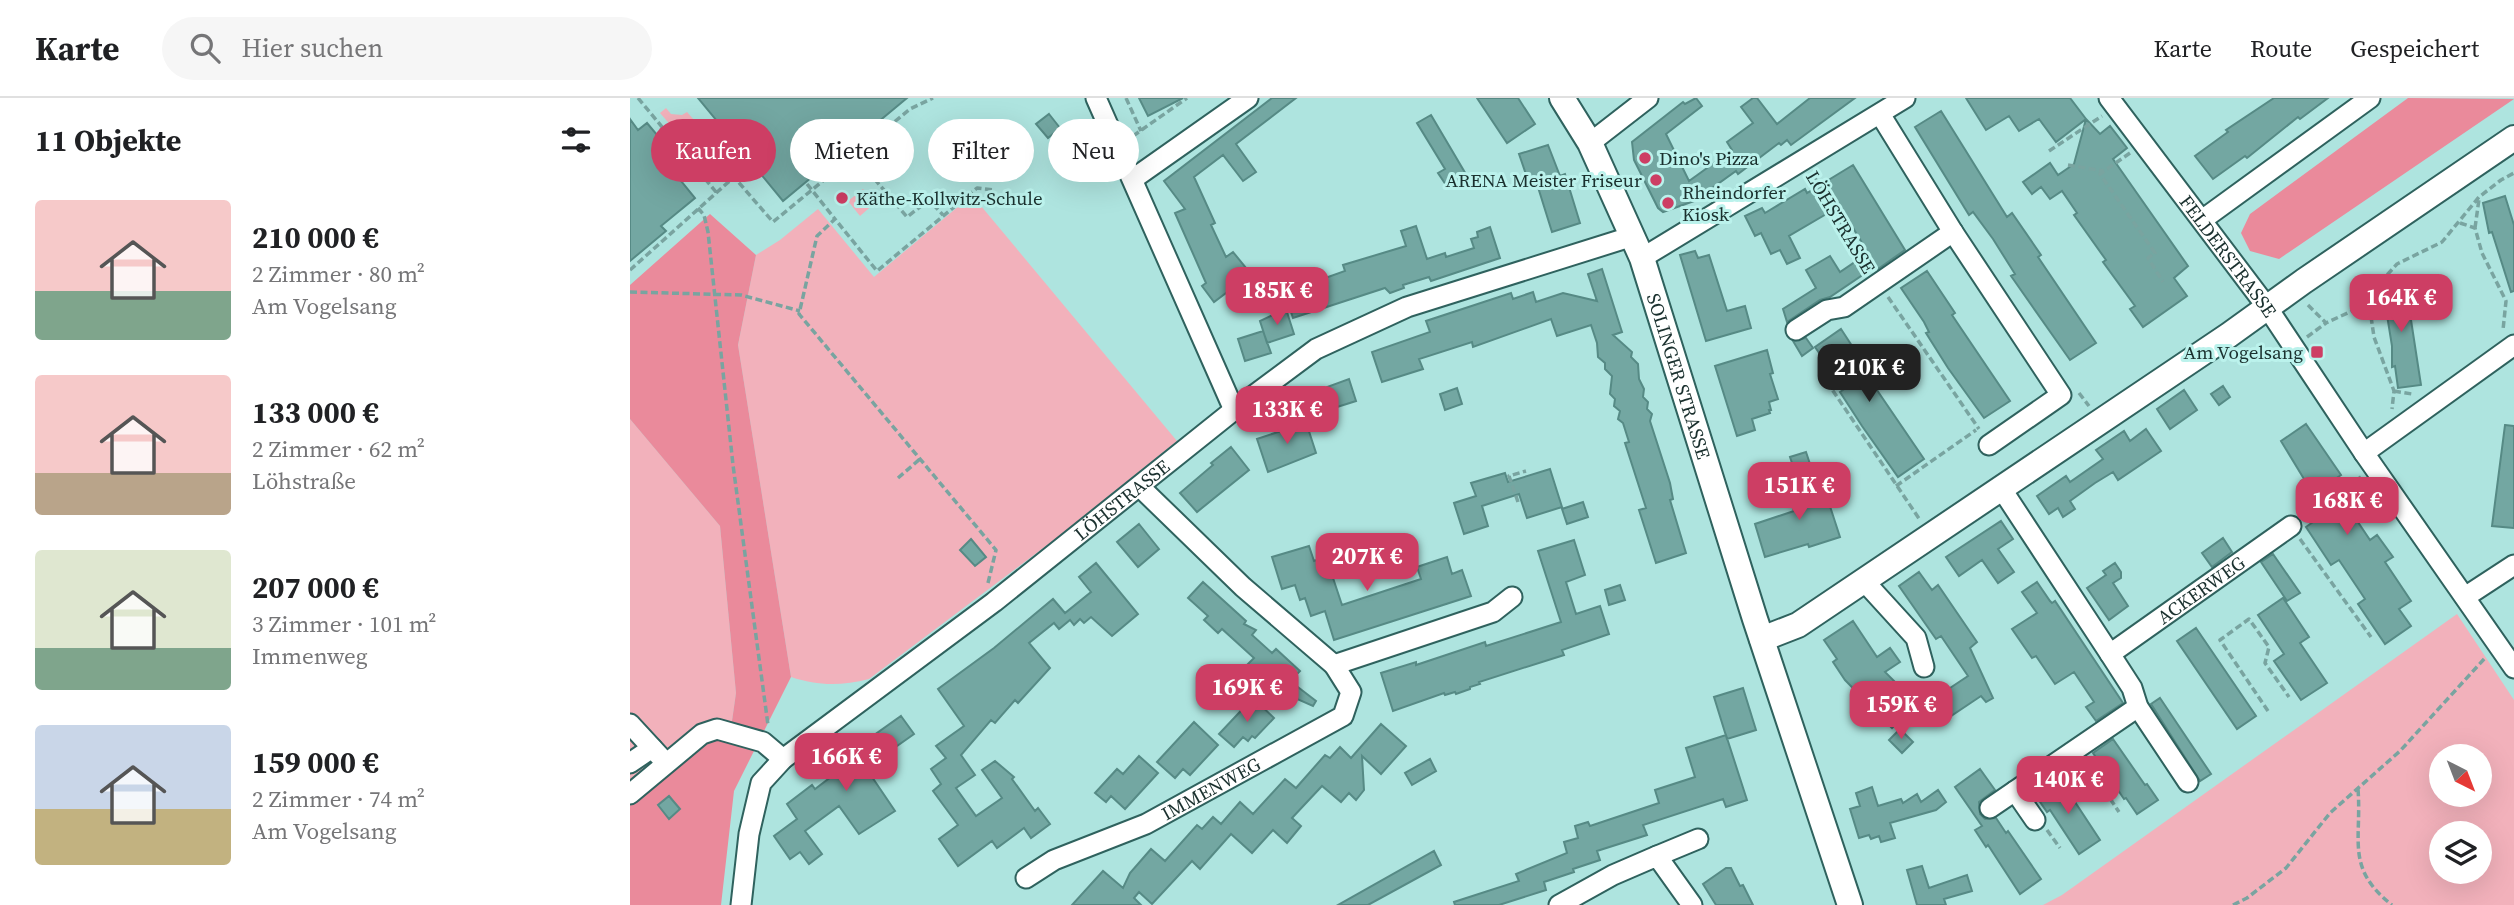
<!DOCTYPE html>
<html lang="de">
<meta charset="utf-8">
<style>
:root{--surface:#fff;--page:#f6f6f6;--text:#202124;--muted:#757577;--line:#e0e0e0;--accent:#cd3e64}
body{margin:0;font-family:"Source Serif 4",serif;background:var(--page);color:var(--text);height:100vh;display:flex;flex-direction:column;font-size:26px;white-space:nowrap}
*{box-sizing:border-box;margin:0}
p{font-size:23px;color:var(--muted)}
.icon{flex:none;width:38px;height:38px;fill:none;stroke:currentColor;stroke-width:2;stroke-linecap:round;stroke-linejoin:round}
.map{position:relative;flex:1;overflow:hidden}
.sheet{display:flex;flex-direction:column;background:var(--surface);width:630px}
.sheet>*{flex:none}
.guide{position:absolute;left:21px;top:21px;width:665px;height:63px;display:flex;gap:14px}
.needle{width:46px;rotate:138deg}
.tools{position:absolute;left:1799px;top:646px;display:grid;gap:14px}
.tools a{display:grid;place-items:center;width:63px;height:63px;border-radius:50%;background:var(--surface);box-shadow:0 7px 28px #0002;font-size:35px}
.price{position:absolute;translate:-50% -60px;padding:0 16px;border-radius:14px;background:var(--accent);color:#fff;font-size:23px;line-height:46px;filter:drop-shadow(0 2px 4px #0008)}
.price::after{content:'';position:absolute;left:50%;top:42px;width:21px;height:16px;margin-left:-10px;background:inherit;clip-path:polygon(0 0,100% 0,50% 100%)}
.price.on{background:#222;color:#fff}
ul{padding:0;list-style:none}
li{display:flex;align-items:center;gap:21px;height:175px;padding:0 35px}
li span{display:grid;place-items:center;flex:none;width:196px;height:140px;border-radius:7px;color:#555}
li>.icon{margin-inline-start:auto}
span .icon{width:84px;height:84px;fill:#fffc;stroke-width:1}
li b{font-size:30px}
h2{display:flex;justify-content:space-between;align-items:center;height:84px;padding:0 35px;font-size:30px}
.chip{padding:0 24px;border-radius:32px;background:var(--surface);box-shadow:0 7px 28px #0002;font-size:24px;line-height:63px}
.chip.on{background:var(--accent);color:#fff}
header{display:flex;align-items:center;gap:42px;box-sizing:border-box;height:98px;padding:0 35px;background:var(--surface);border-bottom:2px solid var(--line)}
header strong{font-size:33px}
nav{display:flex;gap:38px;margin-inline-start:auto;font-size:24px}
.search{width:490px;height:63px;background:var(--page);display:flex;align-items:center;gap:18px;box-sizing:border-box;padding:0 24px;border-radius:38px;color:var(--muted);font-size:26px}
main{display:flex;flex:1;min-height:0}
.map>svg:first-child{display:block}
.green{fill:#f2b1bb;fill-rule:evenodd}
.forest{fill:#ea8a9b}
.building{fill:#73a7a2;stroke:#568a85;stroke-width:2}
.lines{fill:none;stroke-linecap:round;stroke-linejoin:round}
.minor-casing{stroke:#2f625e;stroke-width:23}
.major-casing{stroke:#2f625e;stroke-width:28}
.path{stroke:#79a4a0;stroke-width:3.5;stroke-dasharray:7 3.5;stroke-linecap:butt}
.minor{stroke:#fff;stroke-width:19}
.major{stroke:#fff;stroke-width:24}
.poi-dot{fill:#cd3e64;stroke:#bbf2ec;stroke-width:2.5}
.labels{text-anchor:middle;dominant-baseline:central;stroke-width:6;stroke-linejoin:round;paint-order:stroke}
.poi-label{font-size:19px;fill:#1a302e;stroke:#bbf2ec;text-anchor:start}
.street-label{font-size:19px;fill:#1a302e;stroke:#bbf2ec}
</style>
<header>
<strong>Karte</strong>
<div class="search"><svg class="icon" aria-label="search" viewBox="0 0 24 24"><circle cx="10" cy="10" r="6"/><path d="M15 15l6 6"/></svg>Hier suchen</div>
<nav><a>Karte</a><a>Route</a><a>Gespeichert</a></nav>
</header>
<main>
<section class="sheet">
<h2>11 Objekte<svg class="icon" aria-label="filters" viewBox="0 0 24 24"><path d="M4 7h16M4 17h16"/><circle cx="9" cy="7" r="2"/><circle cx="15" cy="17" r="2"/></svg></h2>
<ul>
<li><span style="background:linear-gradient(#f6c9c9 65%,#7fa58c 0)"><svg class="icon" aria-label="home" viewBox="0 0 24 24"><path d="M3 11l9-7 9 7M6 9v11h12V9"/></svg></span><div><b>210 000 €</b><p>2 Zimmer · 80 m²</p><p>Am Vogelsang</p></div></li>
<li><span style="background:linear-gradient(#f6c9c9 70%,#b9a48a 0)"><svg class="icon" aria-label="home" viewBox="0 0 24 24"><path d="M3 11l9-7 9 7M6 9v11h12V9"/></svg></span><div><b>133 000 €</b><p>2 Zimmer · 62 m²</p><p>Löhstraße</p></div></li>
<li><span style="background:linear-gradient(#dfe7d0 70%,#7fa58c 0)"><svg class="icon" aria-label="home" viewBox="0 0 24 24"><path d="M3 11l9-7 9 7M6 9v11h12V9"/></svg></span><div><b>207 000 €</b><p>3 Zimmer · 101 m²</p><p>Immenweg</p></div></li>
<li><span style="background:linear-gradient(#c9d6e8 60%,#c2b280 0)"><svg class="icon" aria-label="home" viewBox="0 0 24 24"><path d="M3 11l9-7 9 7M6 9v11h12V9"/></svg></span><div><b>159 000 €</b><p>2 Zimmer · 74 m²</p><p>Am Vogelsang</p></div></li>
</ul>
</section>
<div class="map">
<svg width="1884" height="807" viewBox="0 0 1884 807">
<rect width="100%" height="100%" fill="#aee4df"/>
<path class="green" d="M36 10 41 16 52 17 57 14 66 24 50 38 30 15Z
M233 91 245 105 230 118 218 103Z
M336 102H346L547 343 428 439 239 581C211 588 188 588 161 579L108 247 126 157 150 142 188 111 244 179Z
M0 321 90 428 106 595 102 623 0 708Z
M1827 516 1884 602V807H1413L1432 797ZM1811 658H1850V696H1811ZM1811 735H1850V774H1811Z"/>
<path class="forest" d="M1778 0 1884 1 1649 161 1620 153 1611 135 1620 116Z
M80 116 126 157 108 247 161 579 104 693 91 807H0V708L102 623 106 595 90 428 0 321V187Z"/>
<path class="building" d="M68 0H277L153 103Z
M509 0H553L518 18Z
M642 0H666L606 46 626 74 613 83 593 57 564 79 585 125 581 127 596 159 603 154 621 176 584 204 572 188 576 185 545 115 555 111 534 83Z
M847 0H888L905 26 877 45Z
M1066 0 1072 8 1036 36 1059 83 1102 52 1097 44 1123 25 1111 9 1123 0H1127L1147 26 1180 0H1225L1161 47 1157 42 1151 47 1149 45 1108 76 1106 73 1064 103 1033 114 1028 110 1004 62 1002 44 1053 4 1055 6Z
M1336 0H1440L1456 21 1426 44 1409 21 1389 33 1379 18 1356 32Z
M1644 0H1698L1670 21 1668 19 1617 60 1615 58 1583 81 1565 58 1598 34 1596 32Z
M1311 13 1377 119 1382 115 1411 157 1408 159 1466 245 1440 262 1381 178 1385 176 1363 141 1343 114 1339 117 1285 29Z
M419 16 430 30 418 40 406 26Z
M801 17 837 78 818 90 808 75 815 71 787 25Z
M0 21 8 32 17 25 38 50 29 56 65 100 31 128 36 133 0 163Z
M1456 21 1470 36 1480 28 1497 50 1483 61 1558 168 1544 180 1557 198 1513 229 1500 211 1505 208 1473 164 1476 162 1444 117 1447 115 1432 93 1420 101 1411 89 1402 96 1393 84 1420 65 1428 77 1444 66Z
M918 47 930 78 935 76 950 125 922 134 907 86 900 88 889 56Z
M1223 67 1275 152 1248 171 1246 168 1200 199 1190 202 1157 224 1153 211 1186 190 1176 172 1200 158 1210 174 1238 155 1210 108 1159 138 1170 160 1157 166 1150 152 1141 156 1131 135 1125 138 1115 118 1132 110 1135 115 1175 91 1177 95Z
M1875 98 1884 127V193L1881 194 1862 134 1859 135 1853 105Z
M786 128 797 161 815 155 816 159 844 150 841 141 848 139 847 134 860 129 870 160 801 183 799 179 773 187 774 190 760 195 755 190 663 220 657 202 678 194 676 187 715 173 713 167 776 148 771 133Z
M1065 153 1068 160 1079 157 1097 213 1115 208 1121 230 1076 243 1050 157Z
M972 171 992 234 983 237 1002 254 1001 259 1008 266 1009 281 1014 291 1013 299 1018 304 1017 311 1022 316 1020 323 1040 385 1043 401 1040 402 1056 455 1026 465 1009 412 1016 410 995 345 999 344 993 325 988 321 990 313 984 308 985 301 980 296 982 278 975 271V265L968 259 967 245 961 227 927 238 921 221 843 249 842 244 789 261 793 271 752 284 742 254 800 234 796 223 881 195 883 201 903 194 906 204 933 195 967 203 958 176Z
M1297 173 1325 215 1322 217 1380 303 1354 320 1318 270 1296 235 1299 234 1294 224 1271 190Z
M1775 183 1791 287 1768 290 1765 268 1762 269V248L1757 217H1754L1752 187Z
M656 211 664 236 637 245 630 223Z
M1211 231 1239 274 1236 276 1294 361 1268 379 1232 328 1210 294 1213 292 1208 282 1185 249Z
M633 233 641 255 615 263 608 241Z
M1176 240 1183 250 1172 258 1163 243Z
M1137 252 1143 275 1140 276 1148 301 1139 304 1141 312H1139L1140 315 1122 321 1125 332 1107 338 1085 268Z
M719 281 726 303 704 310 697 289Z
M1593 288 1600 299 1589 307 1581 296Z
M827 290 832 306 815 312 810 296Z
M1554 292 1567 312 1540 331 1527 311Z
M675 321 686 355 638 374 627 341 651 333 650 330Z
M1676 326 1711 377 1701 384 1740 442 1747 437 1763 459 1755 464 1781 503 1769 511 1781 528 1755 546 1728 506 1735 501 1709 462 1701 467 1676 429 1683 424 1669 404 1680 397 1671 383 1674 381 1651 343Z
M1875 327 1884 328V430L1862 428Z
M1516 331 1531 353 1488 382 1483 374 1465 385 1440 403 1445 411 1433 419 1428 410 1419 416 1407 398 1436 378 1440 384 1473 361 1466 352 1494 333 1500 343Z
M601 349 619 372 567 414 550 395 583 367 581 365Z
M1176 354 1181 369 1165 374 1160 359Z
M920 371 932 409 897 420 889 396 852 408 858 428 834 436 824 405 846 398 841 385 875 375 878 384Z
M1180 381 1185 396 1195 393 1210 439 1179 449 1178 446 1135 459 1125 426 1164 413 1157 389Z
M953 404 958 419 937 426 932 411Z
M1371 423 1383 441 1368 451 1384 474 1368 485 1352 462 1329 478 1316 459Z
M509 426 529 451 508 469 487 444Z
M1593 440 1602 454 1582 469 1572 455Z
M341 441 356 459 345 468 330 452Z
M944 442 955 477 936 484 946 516 970 508 979 536 932 552 934 557 849 584 850 586 840 589V591L826 596 825 594 815 597 814 595 763 613 751 575 786 564V567L855 544 856 548 931 524 908 453Z
M679 448 684 463 696 459 712 507 791 481 787 469 817 459 822 476 832 472 841 498 704 542 695 513 681 518 675 500 670 502 665 487 652 491 642 459Z
M1643 456 1670 495 1657 503 1631 464Z
M466 465 508 516 482 538 461 519 454 525 450 521 444 527 440 522 429 531 424 525 399 545 420 570 388 605 385 602 365 625 361 622 331 657 345 677 326 690 346 718 372 700 352 672 365 663 384 679 382 681 405 713 408 710 420 726 401 740 394 730 367 750 362 743 328 768 309 741 328 727 303 693 311 686 301 671 316 660 306 648 334 628 308 591 364 550 423 501 435 515 461 494 449 479Z
M1485 465 1491 474V480L1483 485 1498 508 1479 522 1457 490 1476 477 1473 473Z
M1289 474 1302 492 1308 487 1347 544 1340 550 1363 600 1356 604 1351 598 1315 622 1302 602 1338 578 1311 538 1306 541 1269 488Z
M573 484 616 523 614 526 626 532 622 537 642 555 646 551 670 573 660 583 686 603 683 608 631 585 623 577 626 573 618 566 624 560 592 531 588 535 574 522 578 518 558 500Z
M1407 484 1420 503 1422 505 1425 503 1493 605 1466 623 1456 609 1464 604 1444 574 1425 586 1406 558 1402 560 1382 531 1407 515 1392 494Z
M990 487 995 502 979 507 975 492Z
M1653 500 1679 539 1670 545 1697 585 1671 602 1644 563 1654 556 1628 517Z
M1223 523 1247 559 1260 550 1270 564 1255 574 1286 605 1262 630 1215 582 1203 564 1207 561 1194 542Z
M1566 530 1626 618 1607 631 1547 543Z
M1113 590 1126 632 1097 641 1084 599Z
M623 600 644 620 625 640 622 638 618 643 613 639 604 649 589 636Z
M1530 600 1581 676 1570 683 1521 606Z
M271 618 284 636 260 653 264 659 240 676 265 713 229 736 209 708 175 733 192 756 179 766 170 754 160 761 144 738 167 721 157 706 182 687 185 691 214 669 209 662Z
M564 624 588 647 560 677 553 671 545 680 527 664Z
M751 626 776 648 751 676 732 658 734 692 726 702 719 695 711 704 692 688 662 720 671 728 657 745 643 732 622 755 601 736 570 771 562 763 522 806 509 794 504 800 511 807H442L473 773 493 790 500 775 521 751 535 763 567 727 572 731 583 719 591 726 610 704 623 716 655 681 666 690 695 657 700 660 710 649 721 660Z
M1270 631 1283 644 1272 655 1259 642Z
M1096 637 1117 702 1096 709 1093 701 1013 727 1017 737 967 753 970 762 943 771 944 774 914 784 916 792 869 807H825L824 804 889 783 886 776 937 755 934 744 948 740 945 728 958 724 960 728 1029 705 1025 692 1065 679 1056 650Z
M1483 641 1515 687 1517 686 1528 702 1507 716 1496 700 1494 701 1463 655Z
M509 658 528 675 495 711 481 698 476 704 465 695 487 671 493 676Z
M800 661 806 673 782 687 775 675Z
M1350 671 1365 692 1349 704 1350 716 1355 721 1366 720 1376 735 1378 733 1411 781 1390 796 1358 747 1356 749 1345 732 1352 728 1325 689Z
M1425 680 1438 700 1441 698 1470 742 1449 756 1420 712 1417 714 1406 698 1414 693 1412 689Z
M1242 689 1248 708 1271 701 1273 705 1287 696 1291 704 1308 692 1316 704 1306 712 1260 725 1265 740 1251 744 1249 738 1241 741 1239 737 1229 740 1220 711 1230 708 1226 695Z
M39 698 50 711 39 721 28 707Z
M804 753 811 767 738 807H708Z
M1292 768 1299 790 1337 777 1342 793 1314 801 1316 807H1287L1277 772Z
M1096 770H1101L1110 788 1113 787 1123 807H1086L1073 786Z"/>
<g class="lines">
<defs>
<g id="minor">
<path d="M466 0 604 312"/>
<path id="s1" d="M1479 0 1637 209 1734 355 1884 570"/>
<path d="M1250 16 1323 134 1431 297 1359 347"/>
<path d="M960 45 1018 0"/>
<path d="M503 81 618 0"/>
<path d="M1572 122 1740 0"/>
<path d="M1012 160 1275 0"/>
<path d="M1166 232 1197 212 1214 209 1323 134"/>
<path d="M1734 355 1884 247"/>
<path d="M510 389 613 489 704 567"/>
<path id="s2" d="M1371 390 1480 556 1661 428"/>
<path d="M1234 483 1286 540 1294 569"/>
<path d="M1835 499 1884 467"/>
<path d="M1480 556 1502 590 1508 609 1558 684"/>
<path d="M0 626 36 665"/>
<path d="M0 665 22 650"/>
<path d="M1385 693 1405 722"/>
<path d="M0 696 72 636 87 631 133 644 153 661"/>
<path d="M1360 710 1508 609"/>
<path d="M1027 758 1068 741"/>
<path id="s3" d="M396 780 424 762 516 726 713 618 721 594 704 567 863 514 882 499"/>
<path id="s4" d="M111 807 119 736 131 685 153 661 364 504 604 312 686 251 777 209 1003 138"/>
<path d="M929 807 983 777 1027 758 1062 807"/>
</g>
<g id="major">
<path id="s5" d="M932 0 960 45 1012 160 1125 521 1220 807"/>
<path d="M1132 541 1168 527 1599 237 1674 183 1884 40"/>
</g>
</defs>
<use href="#minor" class="minor-casing"/>
<use href="#major" class="major-casing"/>
<path class="path" d="M8 0 86 94
M496 0 511 33
M503 38 557 0
M1419 53 1472 18
M1500 55 1470 76 1525 155 1518 160 1533 184
M224 57 277 119 299 102 313 117
M1438 67 1474 73
M1183 77 1240 172
M177 86 205 121
M68 110 74 117 78 134 103 367 138 627
M1830 125 1845 130 1852 155 1876 203 1873 232
M1845 130 1849 101
M0 172 104 79 143 124 280 11 303 0
M0 194 111 197 170 213
M1738 198 1744 239 1764 293 1762 311
M1258 199 1349 331
M1678 207 1696 225 1726 211 1767 166 1812 144 1849 99 1871 82 1884 75
M1677 239 1696 225
M1191 275 1290 422
M1764 293 1782 296
M1449 295 1459 308
M268 380 290 361
M1266 388 1346 332
M888 404 879 378 896 373
M1674 419 1731 379
M1670 441 1741 539
M358 485 366 452 169 216 187 138 205 121 247 173 347 90 364 92
M1638 613 1590 542 1619 521 1639 549 1635 565 1659 599
M1457 666 1489 714
M1728 691C1732 743 1715 770 1762 807
M1417 732 1430 750
M1603 807 1617 800 1656 770 1700 715 1770 653 1855 560"/>
<use href="#minor" class="minor"/>
<use href="#major" class="major"/>
</g>
<g class="poi-dot">
<circle cx="1015" cy="60" r="7"/>
<circle cx="1026" cy="82" r="7"/>
<circle cx="212" cy="100" r="7"/>
<circle cx="1038" cy="105" r="7"/>
<rect x="1680" y="247" width="14" height="14" rx="3.5"/>
</g>
<g class="labels">
<g class="poi-label">
<text x="1029" y="60">Dino's Pizza</text>
<text x="1012" y="82" text-anchor="end">ARENA Meister Friseur</text>
<text x="1052" y="94">Rheindorfer<tspan x="1052" dy="22">Kiosk</tspan></text>
<text x="226" y="100">Käthe-Kollwitz-Schule</text>
<text x="1673" y="254" text-anchor="end">Am Vogelsang</text>
</g>
<g class="street-label">
<text transform="translate(1211 124) rotate(59)">LÖHSTRASSE</text>
<text stroke="none"><textPath href="#s1" startOffset="198">FELDERSTRASSE</textPath></text>
<text stroke="none"><textPath href="#s5" startOffset="303">SOLINGER STRASSE</textPath></text>
<text stroke="none"><textPath href="#s4" startOffset="583">LÖHSTRASSE</textPath></text>
<text stroke="none"><textPath href="#s2" startOffset="310">ACKERWEG</textPath></text>
<text stroke="none"><textPath href="#s3" startOffset="206">IMMENWEG</textPath></text>
</g>
</g>
</svg>
<div class="tools">
<a><svg class="needle" viewBox="-14 -14 28 28"><path d="M0-13l5 13h-10z" fill="#e53935"/><path d="M0 13l5-13h-10z" fill="#757577"/></svg></a>
<a><svg class="icon" aria-label="layers" viewBox="0 0 24 24"><path d="M12 4l9 5-9 5-9-5zM3 14l9 5 9-5"/></svg></a>
</div>
<b class="price" style="left:647px;top:229px">185K €</b>
<b class="price" style="left:1771px;top:236px">164K €</b>
<b class="price on" style="left:1239px;top:306px">210K €</b>
<b class="price" style="left:657px;top:348px">133K €</b>
<b class="price" style="left:1169px;top:424px">151K €</b>
<b class="price" style="left:1717px;top:439px">168K €</b>
<b class="price" style="left:737px;top:495px">207K €</b>
<b class="price" style="left:617px;top:626px">169K €</b>
<b class="price" style="left:1271px;top:643px">159K €</b>
<b class="price" style="left:216px;top:695px">166K €</b>
<b class="price" style="left:1438px;top:718px">140K €</b>
<div class="guide">
<a class="chip on">Kaufen</a>
<a class="chip">Mieten</a>
<a class="chip">Filter</a>
<a class="chip">Neu</a>
</div>
</div>
</main>
